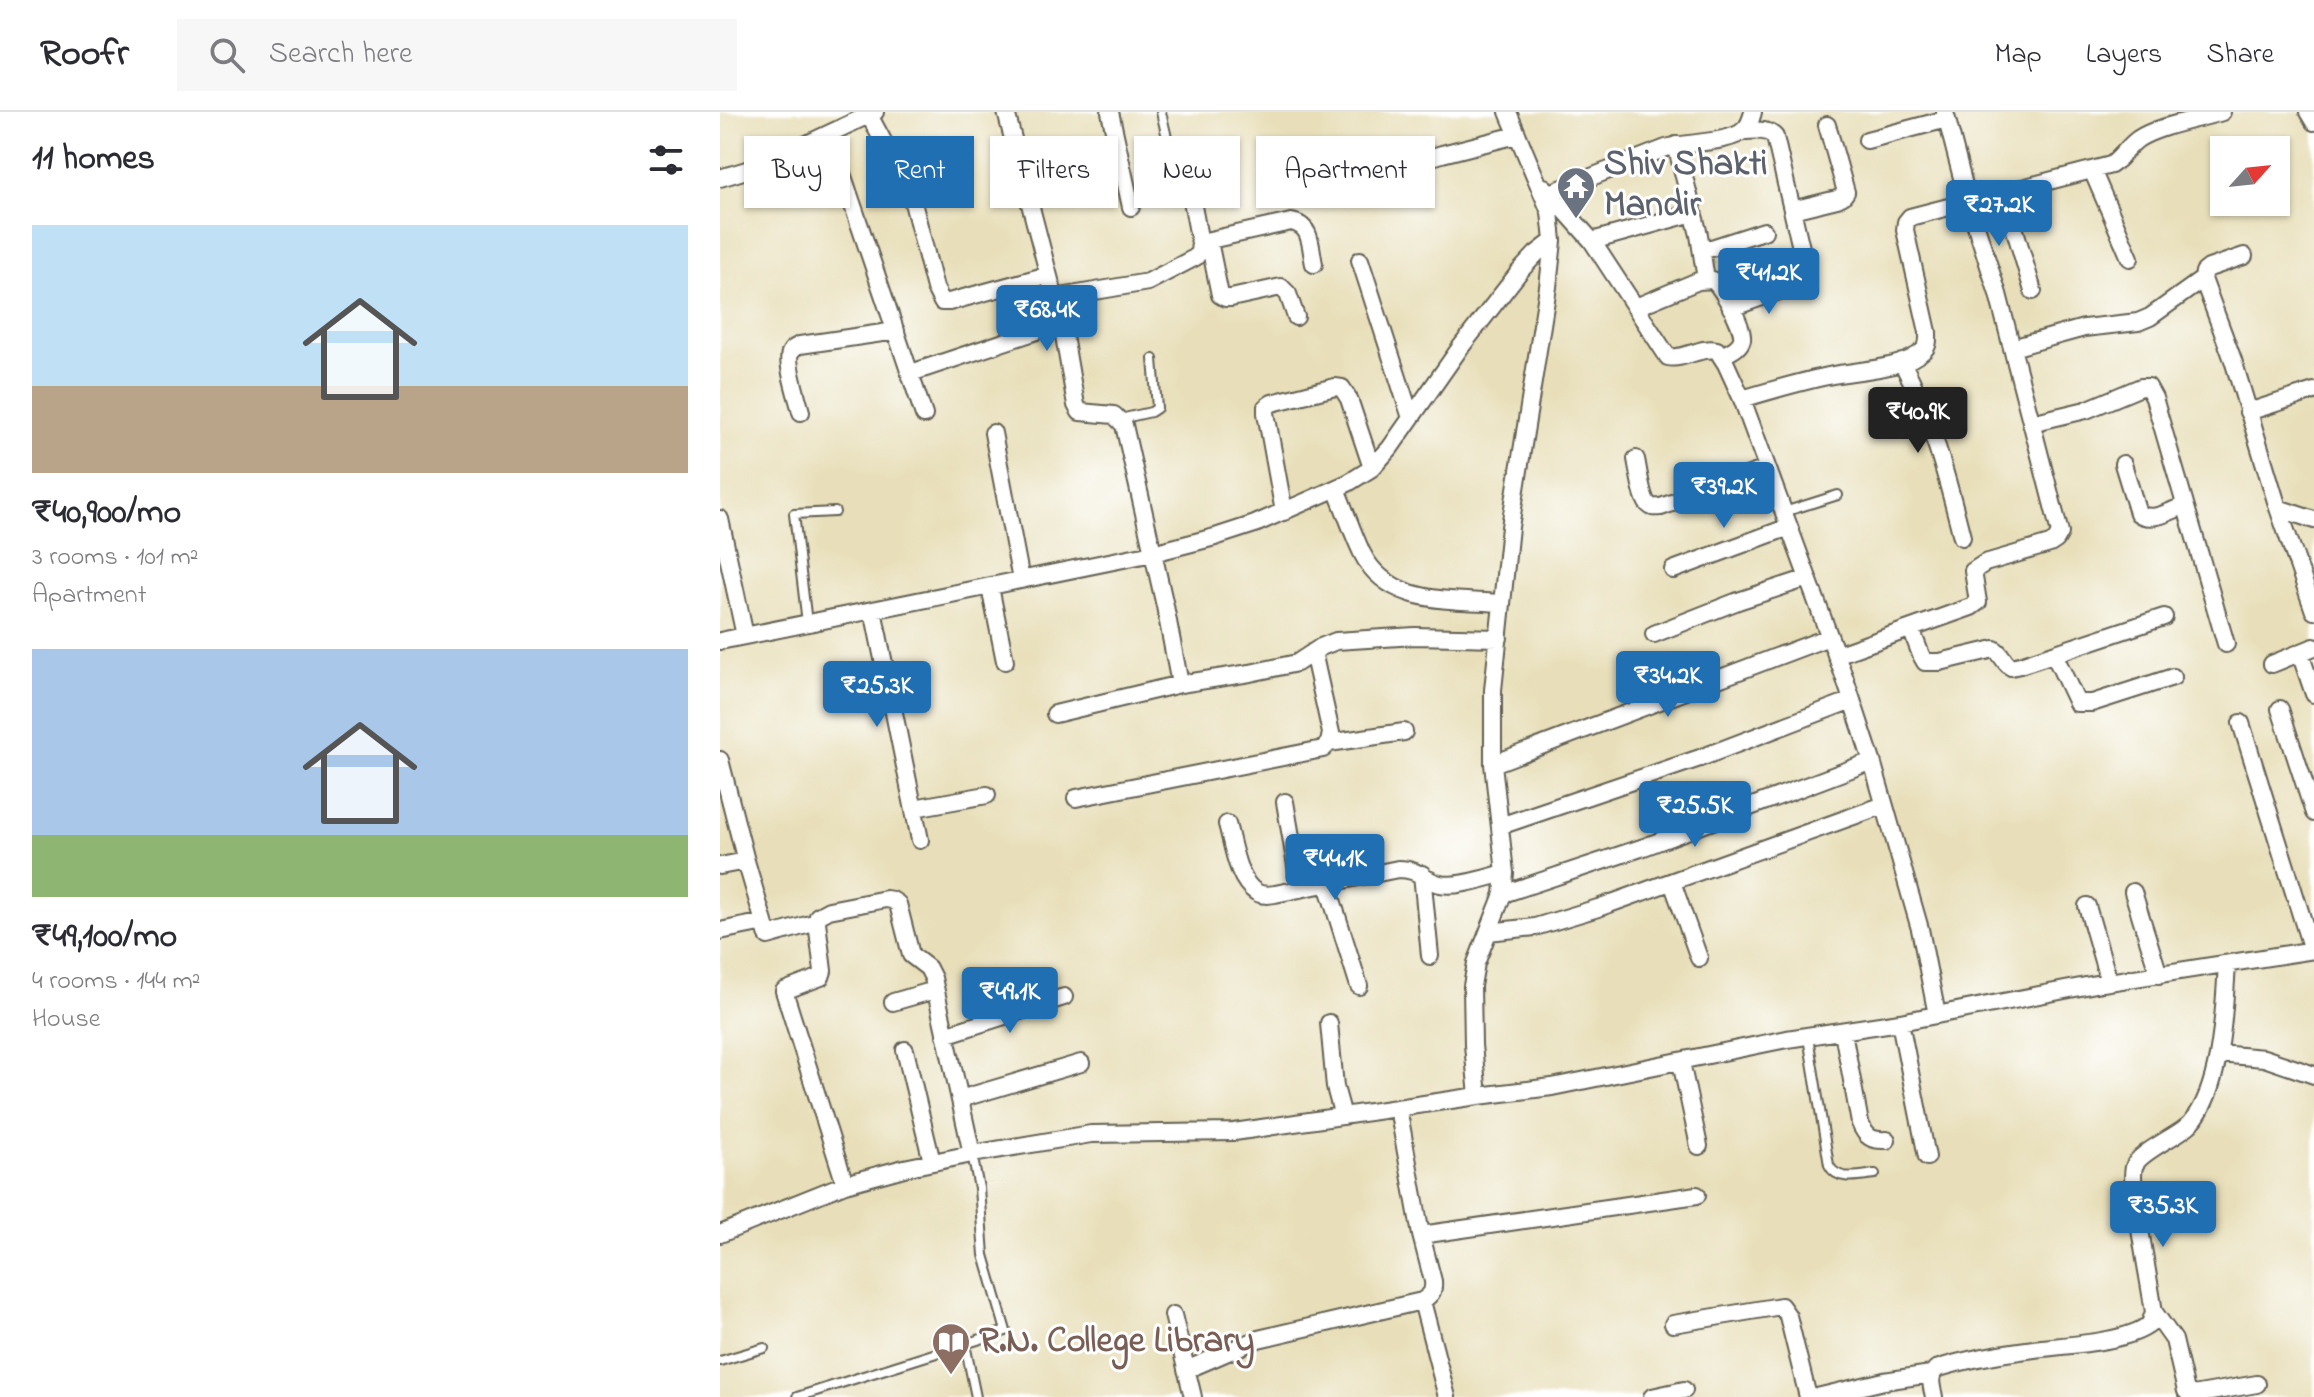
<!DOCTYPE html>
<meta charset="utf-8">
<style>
:root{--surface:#fff;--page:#f7f7f7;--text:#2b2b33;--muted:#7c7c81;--line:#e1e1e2;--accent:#1f6fb2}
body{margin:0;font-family:"Indie Flower",sans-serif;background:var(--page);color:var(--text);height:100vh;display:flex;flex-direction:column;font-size:30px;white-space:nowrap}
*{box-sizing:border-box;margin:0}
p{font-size:26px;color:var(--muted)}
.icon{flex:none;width:44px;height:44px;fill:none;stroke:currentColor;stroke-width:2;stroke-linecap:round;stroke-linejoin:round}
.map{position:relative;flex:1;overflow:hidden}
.panel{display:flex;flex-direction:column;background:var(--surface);width:720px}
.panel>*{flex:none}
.banner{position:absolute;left:24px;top:24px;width:760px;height:72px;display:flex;gap:16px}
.needle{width:52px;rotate:63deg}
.buttons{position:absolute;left:1490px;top:24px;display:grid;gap:16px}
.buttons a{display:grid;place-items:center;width:80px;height:80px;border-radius:0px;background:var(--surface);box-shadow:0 2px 6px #0004;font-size:40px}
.price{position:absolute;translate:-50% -68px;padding:0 18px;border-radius:8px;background:var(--accent);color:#fff;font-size:26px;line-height:52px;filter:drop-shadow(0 2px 4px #0008)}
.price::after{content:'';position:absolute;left:50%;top:48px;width:24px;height:18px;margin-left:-12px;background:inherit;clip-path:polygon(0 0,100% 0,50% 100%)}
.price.current{background:#222;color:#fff}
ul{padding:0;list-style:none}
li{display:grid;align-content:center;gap:16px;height:424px;padding:0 32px}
li span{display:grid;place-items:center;height:248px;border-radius:0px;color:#555}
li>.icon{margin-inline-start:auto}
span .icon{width:144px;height:144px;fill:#fffc;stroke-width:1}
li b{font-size:34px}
h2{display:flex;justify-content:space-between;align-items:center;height:96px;padding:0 32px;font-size:34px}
.chip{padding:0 28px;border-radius:0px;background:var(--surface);box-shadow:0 2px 6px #0004;font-size:28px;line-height:72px}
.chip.current{background:var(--accent);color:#fff}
header{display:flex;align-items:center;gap:48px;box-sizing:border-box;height:112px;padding:0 40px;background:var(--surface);border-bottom:2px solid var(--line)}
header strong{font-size:38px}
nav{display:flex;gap:44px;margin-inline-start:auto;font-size:28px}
.search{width:560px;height:72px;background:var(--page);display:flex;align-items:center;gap:20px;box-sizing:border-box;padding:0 28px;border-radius:0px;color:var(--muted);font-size:30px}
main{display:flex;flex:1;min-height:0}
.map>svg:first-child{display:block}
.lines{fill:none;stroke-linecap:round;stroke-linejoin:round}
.lane-casing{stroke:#636053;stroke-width:12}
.street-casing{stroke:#636053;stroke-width:20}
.lane{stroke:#fff;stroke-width:8}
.street{stroke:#fff;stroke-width:16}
.labels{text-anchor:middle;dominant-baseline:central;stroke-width:6;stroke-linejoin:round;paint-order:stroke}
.worship-label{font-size:36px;font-weight:bold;fill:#5b616d;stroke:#fff;text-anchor:start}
.education-label{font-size:36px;font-weight:bold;fill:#785e54;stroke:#fff;text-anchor:start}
</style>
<header>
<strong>Roofr</strong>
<div class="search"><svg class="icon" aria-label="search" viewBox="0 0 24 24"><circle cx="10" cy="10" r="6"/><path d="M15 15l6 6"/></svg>Search here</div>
<nav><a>Map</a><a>Layers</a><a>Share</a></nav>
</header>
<main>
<section class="panel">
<h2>11 homes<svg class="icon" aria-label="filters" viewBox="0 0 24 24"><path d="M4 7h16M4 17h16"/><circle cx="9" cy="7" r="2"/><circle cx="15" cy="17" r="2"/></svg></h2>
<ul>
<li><span style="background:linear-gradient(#bfe0f5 65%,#b9a48a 0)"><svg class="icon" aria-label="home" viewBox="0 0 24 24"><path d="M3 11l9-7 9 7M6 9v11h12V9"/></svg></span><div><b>₹40,900/mo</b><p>3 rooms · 101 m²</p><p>Apartment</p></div></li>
<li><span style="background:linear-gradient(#a9c7e8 75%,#8fb573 0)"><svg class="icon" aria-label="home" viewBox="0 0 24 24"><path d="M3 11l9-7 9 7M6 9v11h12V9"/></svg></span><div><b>₹49,100/mo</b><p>4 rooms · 144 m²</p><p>House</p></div></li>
</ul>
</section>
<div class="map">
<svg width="1594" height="1285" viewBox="0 0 1594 1285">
<rect width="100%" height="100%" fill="#fff"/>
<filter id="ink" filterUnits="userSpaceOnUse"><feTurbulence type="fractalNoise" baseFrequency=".0125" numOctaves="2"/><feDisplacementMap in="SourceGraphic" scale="16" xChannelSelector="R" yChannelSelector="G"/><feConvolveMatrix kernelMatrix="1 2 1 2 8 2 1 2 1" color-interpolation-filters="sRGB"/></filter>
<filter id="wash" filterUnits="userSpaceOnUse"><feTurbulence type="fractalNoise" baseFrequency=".006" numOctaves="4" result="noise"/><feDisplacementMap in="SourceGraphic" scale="32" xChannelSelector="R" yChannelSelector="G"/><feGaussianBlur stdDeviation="1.8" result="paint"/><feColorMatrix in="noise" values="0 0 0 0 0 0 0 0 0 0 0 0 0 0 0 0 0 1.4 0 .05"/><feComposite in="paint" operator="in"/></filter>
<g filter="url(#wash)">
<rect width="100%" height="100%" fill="#e8dfba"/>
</g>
<g filter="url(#ink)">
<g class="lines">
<defs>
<path id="lane" d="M441 0 448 30
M400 307 431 300 437 296 433 247
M1064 400 1118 383
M87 511 74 402 115 400
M1088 925 1109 1053C1117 1070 1139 1064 1155 1062
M245 1232 256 1285
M0 1249 44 1236
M77 1285 286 1219 264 1143 259 1076 252 1042"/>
<path id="street" d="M286 0 343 218 356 293 360 300 394 303 404 313 445 494 460 572
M390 0 411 95
M1588 0 1594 10
M149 3 190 79 215 176 222 190H229L328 163
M1024 19C1034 19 1047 16 1055 25L1081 136
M109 23 204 303
M1147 28 1227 7
M956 33 979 123 986 167
M1372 58 1410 146
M0 66 40 54 155 0
M824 75 872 129 948 245C965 248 980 234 997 238L1006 252 1022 287 1124 564 1152 649 1200 817 1217 903
M589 76 639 67 722 42 797 23
M830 81 946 36C967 30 1011 31 1024 18 1030 13 1031 7 1033 0
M1284 81 1313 179
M1072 98 1117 87 1123 84 1126 80 1107 13
M489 129 500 183 505 186H511L561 175 568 182 576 205
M872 129 973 101
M481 130 571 110C592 113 590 134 594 152
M982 139 1044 119
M1524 144 1489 156 1484 160 1483 167 1513 248 1558 396 1594 499
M640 148 691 306
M334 186 428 170 476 145 479 140 480 131 469 73
M916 195 978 169 993 168C1002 176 1024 215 1022 227 1020 236 1009 240 1002 244
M1011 196 1073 174
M1292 236 1364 216 1418 210 1430 205 1483 167
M1182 250C1211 305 1227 365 1242 425
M191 261 341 211
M1022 287C1052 278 1082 269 1113 263 1139 258 1185 257 1204 238 1209 233 1208 227 1208 220L1185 118 1186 110 1190 105 1391 53C1401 46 1407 35 1418 27 1437 14 1479 7 1502 0
M81 300C78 287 66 252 70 241 72 236 76 235 80 233L176 219
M1528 300 1594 279
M1311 311 1366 298 1421 275H1428L1434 286 1506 532
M273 321 301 468
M916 347C918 357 922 386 928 392 933 397 935 395 941 395L1046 357
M1403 352 1418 401C1431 411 1451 399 1465 393
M616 377C625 398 632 420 642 441 668 494 732 487 782 491
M1558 396 1594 408
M564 400 546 301V295L552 291 615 275 622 276 629 287 652 356
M0 407 25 524
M953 458 1069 415
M270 475 285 549
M153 498 200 728
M1191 517 1201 543 1205 550H1220L1274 537C1282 541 1283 550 1291 555L1300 553 1444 505
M934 522 1018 489 1088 466
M0 529 433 441 495 425 535 412 628 371 652 356 670 336 740 236 800 159 816 142 833 129
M1580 541 1594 582
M1334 542 1357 591H1372L1453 565
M1116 543 1251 495 1258 490 1253 459 1265 451 1330 432 1336 428 1340 421 1278 182 1248 89 1225 0
M1552 552 1594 535
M1560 597 1594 701
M335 602 460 572 530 561 577 551 601 535 616 529 695 524 779 526
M1521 611 1592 838
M609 631 684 620
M0 648 26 749 48 824 97 810
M773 652 1109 525
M356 686 603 637 609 631 611 621 593 540
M565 690 580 777
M194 696 267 683
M507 712C513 733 517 768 536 780 542 784 549 783 555 782L678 757C700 757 703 768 720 772 737 776 768 765 785 761
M780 714 980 646 1132 588
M0 754 26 749
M702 762 710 844
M952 770 979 846
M607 772 639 874
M1413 780 1439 863
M783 782 924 735 1152 649
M1367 794 1389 870
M0 819 44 810
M768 820 815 815 878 796 1164 693
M173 890 215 878
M1180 910 1207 1045
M609 911 615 975 623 1004
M1123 920 1140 1011C1146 1025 1151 1029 1167 1028
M225 923 344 885
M185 938 212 1050
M1499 942 1544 946 1594 963
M961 950 979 1034
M758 984 753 933 752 874 756 851 783 782 785 761 773 652V578L790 415 828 175 833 129 830 100 788 0
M240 987 361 951
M125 1072 64 879 101 865 103 859 97 810 98 804 109 798 166 787 172 788 178 792 191 843 208 856 213 866 252 1042
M0 1122 125 1072 184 1056 252 1042 371 1022 514 1020 758 984 832 975 1067 927 1180 910 1376 872 1594 838
M701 1123 977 1083
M702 1189 727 1285
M1434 1200 1454 1228 1466 1279 1473 1283 1537 1272
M453 1203 473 1285
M953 1212 1061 1194 1068 1204 1088 1285
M466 1258 538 1227 702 1189C711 1183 714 1180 713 1169L701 1123 678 996
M932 1285 964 1278
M1097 1285 1164 1269 1211 1262
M1214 1285C1212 1275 1208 1265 1216 1257 1247 1247 1282 1241 1314 1237 1345 1233 1406 1231 1430 1212L1434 1200C1428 1163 1421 1127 1416 1091 1415 1080 1411 1066 1414 1055 1418 1040 1459 1024 1471 1011 1502 976 1504 897 1507 852"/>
</defs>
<use href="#lane" class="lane-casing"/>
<use href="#street" class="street-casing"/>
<use href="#lane" class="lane"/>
<use href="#street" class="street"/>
</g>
</g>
<defs>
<symbol id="temple-pin" viewBox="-11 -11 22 30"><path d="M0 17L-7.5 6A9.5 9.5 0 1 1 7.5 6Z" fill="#6b7280" stroke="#fff"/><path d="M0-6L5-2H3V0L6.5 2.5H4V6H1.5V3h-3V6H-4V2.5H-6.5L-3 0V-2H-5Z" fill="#fff"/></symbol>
<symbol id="library-pin" viewBox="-11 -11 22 30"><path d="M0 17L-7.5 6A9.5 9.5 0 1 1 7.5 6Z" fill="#8d6e63" stroke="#fff"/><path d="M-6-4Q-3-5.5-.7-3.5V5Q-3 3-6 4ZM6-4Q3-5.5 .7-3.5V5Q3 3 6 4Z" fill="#fff"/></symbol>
</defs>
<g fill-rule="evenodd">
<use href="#temple-pin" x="834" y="52" width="44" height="60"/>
<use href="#library-pin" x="209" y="1208" width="44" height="60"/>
</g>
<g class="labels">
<g class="worship-label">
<text x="884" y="53">Shiv Shakti<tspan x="884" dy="41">Mandir</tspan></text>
</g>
<g class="education-label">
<text x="259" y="1230">R.N. College Library</text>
</g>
</g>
</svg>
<div class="buttons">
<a><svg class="needle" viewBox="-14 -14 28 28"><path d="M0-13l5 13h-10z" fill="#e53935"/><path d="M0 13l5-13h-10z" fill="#7c7c81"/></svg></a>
</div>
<b class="price" style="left:1279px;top:136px">₹27.2K</b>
<b class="price" style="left:1049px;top:204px">₹41.2K</b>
<b class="price" style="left:327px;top:241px">₹68.4K</b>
<b class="price current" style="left:1198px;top:343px">₹40.9K</b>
<b class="price" style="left:1004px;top:418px">₹39.2K</b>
<b class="price" style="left:948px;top:607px">₹34.2K</b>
<b class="price" style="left:157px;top:617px">₹25.3K</b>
<b class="price" style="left:975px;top:737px">₹25.5K</b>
<b class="price" style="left:615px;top:790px">₹44.1K</b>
<b class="price" style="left:290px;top:923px">₹49.1K</b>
<b class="price" style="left:1443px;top:1137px">₹35.3K</b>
<div class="banner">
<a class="chip">Buy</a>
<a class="chip current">Rent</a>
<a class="chip">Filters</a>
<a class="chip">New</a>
<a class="chip">Apartment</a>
</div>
</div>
</main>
